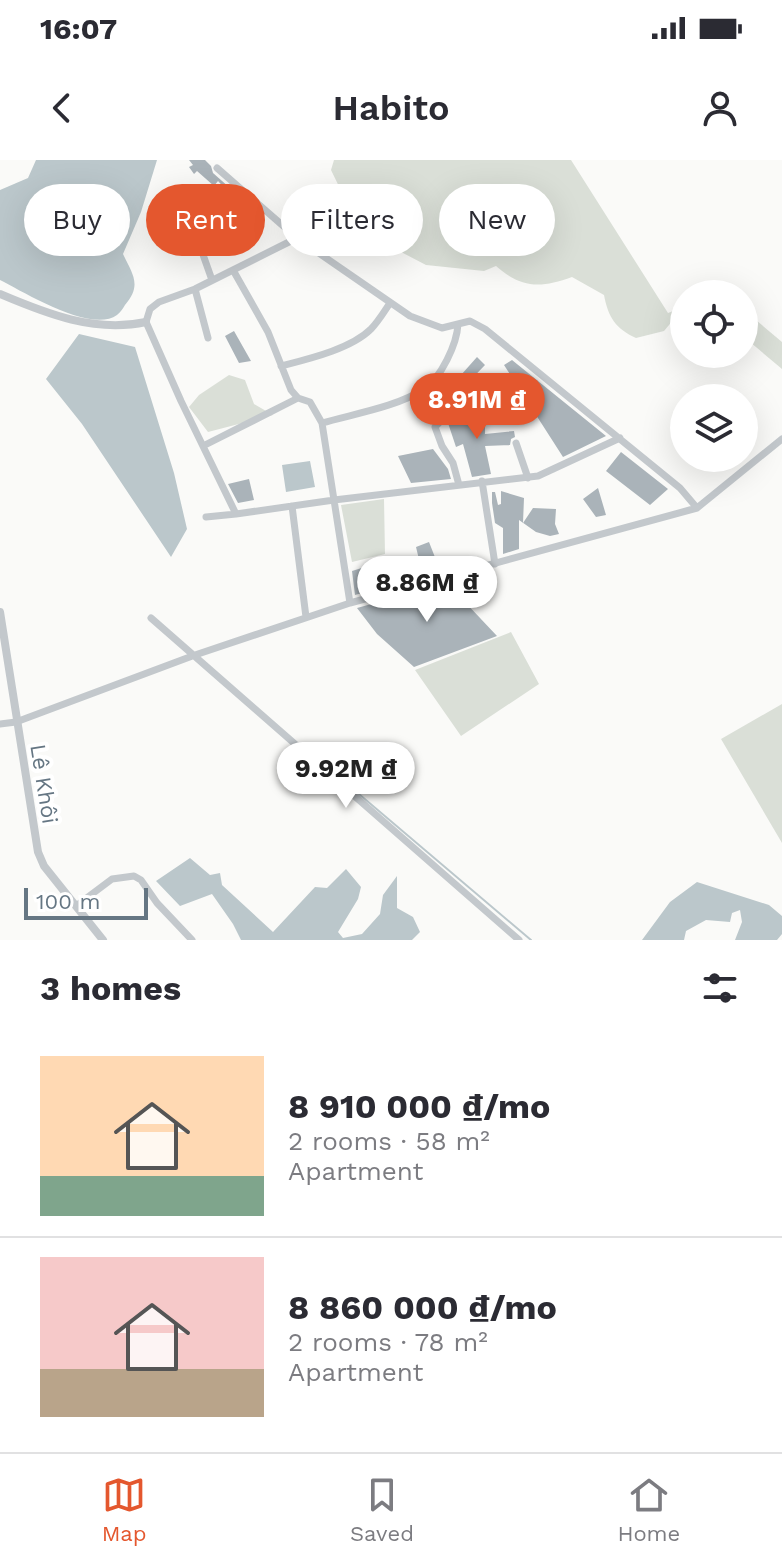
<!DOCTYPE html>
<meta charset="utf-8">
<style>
:root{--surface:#fff;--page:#f2f2f3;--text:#2b2b33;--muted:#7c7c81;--line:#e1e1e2;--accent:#e4572e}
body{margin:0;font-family:"Work Sans",sans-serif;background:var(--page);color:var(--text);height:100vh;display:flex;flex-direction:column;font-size:30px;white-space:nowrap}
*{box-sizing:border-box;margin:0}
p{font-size:26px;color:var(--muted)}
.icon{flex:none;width:44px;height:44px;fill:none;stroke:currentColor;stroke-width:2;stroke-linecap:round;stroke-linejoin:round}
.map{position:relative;height:780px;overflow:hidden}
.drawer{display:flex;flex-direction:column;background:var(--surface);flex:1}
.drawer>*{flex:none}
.hud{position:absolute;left:24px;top:24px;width:734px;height:72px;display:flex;gap:16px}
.tools{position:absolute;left:670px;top:120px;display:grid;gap:16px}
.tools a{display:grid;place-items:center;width:88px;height:88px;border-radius:50%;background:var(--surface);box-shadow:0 8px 32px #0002;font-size:40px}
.scale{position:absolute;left:24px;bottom:20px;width:124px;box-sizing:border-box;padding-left:8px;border:4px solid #657683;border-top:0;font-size:22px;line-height:28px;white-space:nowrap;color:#657683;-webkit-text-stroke:6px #fff;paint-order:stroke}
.price{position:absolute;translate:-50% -68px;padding:0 18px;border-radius:28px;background:#fff;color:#222;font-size:26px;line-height:52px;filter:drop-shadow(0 2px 4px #0008)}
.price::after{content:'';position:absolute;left:50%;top:48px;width:24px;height:18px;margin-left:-12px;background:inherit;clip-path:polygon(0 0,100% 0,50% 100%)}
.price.current{background:var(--accent);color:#fff}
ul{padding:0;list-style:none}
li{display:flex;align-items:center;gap:24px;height:200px;padding:0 40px}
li+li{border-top:2px solid var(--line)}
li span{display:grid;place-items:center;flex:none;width:224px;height:160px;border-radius:0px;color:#555}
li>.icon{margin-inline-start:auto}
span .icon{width:96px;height:96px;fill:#fffc;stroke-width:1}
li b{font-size:34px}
h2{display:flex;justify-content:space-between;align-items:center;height:96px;padding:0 40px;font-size:34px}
.pill{padding:0 28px;border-radius:36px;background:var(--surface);box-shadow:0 8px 32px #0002;font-size:28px;line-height:72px}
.pill.current{background:var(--accent);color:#fff}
.status{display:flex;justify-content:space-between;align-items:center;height:56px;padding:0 40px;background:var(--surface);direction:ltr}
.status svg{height:22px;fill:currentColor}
header{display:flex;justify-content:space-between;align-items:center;height:104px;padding:0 40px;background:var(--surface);font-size:36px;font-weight:600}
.tab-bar{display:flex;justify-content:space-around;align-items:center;height:112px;border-top:2px solid var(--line);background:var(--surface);font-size:22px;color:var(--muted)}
.tab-bar a{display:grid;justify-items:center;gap:4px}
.tab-bar .current{color:var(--accent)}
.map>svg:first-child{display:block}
.green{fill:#dadfd7}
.water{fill:#bbc7cb}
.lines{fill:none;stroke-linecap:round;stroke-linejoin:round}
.stream{stroke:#bbc7cb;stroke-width:2}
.building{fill:#aab3b9}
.minor{stroke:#c3c8cc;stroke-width:7}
.tertiary{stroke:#c3c8cc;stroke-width:8}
.labels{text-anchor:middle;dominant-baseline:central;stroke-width:8;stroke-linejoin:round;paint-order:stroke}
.street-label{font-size:22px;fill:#657683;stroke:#fff}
</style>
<div class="status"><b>16:07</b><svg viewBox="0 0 49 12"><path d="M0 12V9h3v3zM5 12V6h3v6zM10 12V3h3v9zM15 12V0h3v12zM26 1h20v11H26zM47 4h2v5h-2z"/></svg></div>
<header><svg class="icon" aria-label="back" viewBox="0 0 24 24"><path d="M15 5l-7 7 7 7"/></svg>Habito<svg class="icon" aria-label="person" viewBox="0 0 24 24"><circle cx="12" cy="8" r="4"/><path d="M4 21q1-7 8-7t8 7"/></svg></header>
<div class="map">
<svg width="782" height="780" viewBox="0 0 782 780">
<rect width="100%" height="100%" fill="#fafaf8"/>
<path class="green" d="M334 0H571L668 153 684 147V158L674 159 664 171 636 178C616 169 608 157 604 135L572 117C541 128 522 129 496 106L484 111 426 105 403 93 350 49 331 10Z
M744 150 782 182V209L744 177Z
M229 215 245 220 254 244 273 255 208 272 189 247 199 235Z
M384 339 385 394 352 402 341 345Z
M511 472 539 524 461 576 415 510Z
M782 544V683L721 579Z"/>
<path class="water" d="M36 0H157L141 52 123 94C133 115 142 125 125 145 123 148 121 152 117 155 91 174 24 132 0 120V30L28 18Z
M79 174 135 187 174 313 187 369 171 397 82 264 46 219Z
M310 301 315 327 286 332 282 305Z
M190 698 210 715 220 713 222 725 273 772 315 727 327 728 346 709 361 727 358 739 338 772 343 778 362 774 380 754 383 735 397 716V748L413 757 420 772 412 780H241L233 764 212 734 180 746 156 721Z
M697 722 769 745 782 756V774L777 780H735L742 762 740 750 732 753 730 762 706 760 686 771 684 780H642L670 742Z"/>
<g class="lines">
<path class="stream" d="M307 590 531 780"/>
</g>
<path class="building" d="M189 0H205L211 6 213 13 239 36 236 40 218 21 214 26 197 11 194 14 189 7 193 5Z
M234 171 251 201 239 203 225 176Z
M477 197 485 205 460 231 453 224Z
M512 200 606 276 563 297 504 205Z
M485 250V274L514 271 515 277 511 279 510 285 485 286 491 314 472 317 463 284 456 287 448 263Z
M433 289 448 309 451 319 411 323 398 296Z
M621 292 668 329 650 345 606 311Z
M249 319 254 340 238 343 228 324Z
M598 328 606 355 596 357 583 339Z
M501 331 524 338 523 363 533 348 556 349 555 364 559 374 550 376 536 372 519 360V389L503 394V368L495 363 492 343V332H495L498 345 501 344Z
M429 382 440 410 423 416 416 387Z
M397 400 409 420 355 435 352 411 368 406 369 409Z
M447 423 497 476 414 507 377 474 357 448Z"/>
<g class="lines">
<path class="minor" d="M217 8 297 78 410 156 442 168 470 161 485 169 680 328 697 348
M297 78 195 129 159 142 150 149 146 162 181 241 236 354 334 340 350 443 697 348 782 279
M201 89 212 120
M233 110 268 172 291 230 298 238 310 242 322 263 334 340 538 316 620 278
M195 129 208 178
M281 206C308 199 351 189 371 169 378 162 384 152 390 143
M428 226 449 248V252L435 267 442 286 453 303 459 325
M322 263C353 254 397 247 424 229 441 218 457 184 458 164
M516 283 528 318
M203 286 298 238
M482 321 495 404
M292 346 306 457
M206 357 236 354
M151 458 519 780
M0 564 16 562 195 495 350 443
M76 746 112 719 134 716 141 720 157 743 192 780"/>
<path class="tertiary" d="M0 134C47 154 95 173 146 162
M0 452 38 692 44 706 103 780"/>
</g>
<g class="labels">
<g class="street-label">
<text transform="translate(44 624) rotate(81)">Lê Khôi</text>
</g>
</g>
</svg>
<div class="tools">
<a><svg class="icon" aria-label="locate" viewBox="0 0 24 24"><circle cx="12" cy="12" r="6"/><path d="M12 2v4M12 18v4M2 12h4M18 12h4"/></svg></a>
<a><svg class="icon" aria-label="layers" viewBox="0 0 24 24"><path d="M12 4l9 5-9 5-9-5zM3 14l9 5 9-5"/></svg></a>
</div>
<div class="scale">100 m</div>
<b class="price current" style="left:477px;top:281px">8.91M ₫</b>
<b class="price" style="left:427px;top:464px">8.86M ₫</b>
<b class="price" style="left:346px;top:650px">9.92M ₫</b>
<div class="hud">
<a class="pill">Buy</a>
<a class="pill current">Rent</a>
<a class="pill">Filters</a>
<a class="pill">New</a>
</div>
</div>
<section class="drawer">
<h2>3 homes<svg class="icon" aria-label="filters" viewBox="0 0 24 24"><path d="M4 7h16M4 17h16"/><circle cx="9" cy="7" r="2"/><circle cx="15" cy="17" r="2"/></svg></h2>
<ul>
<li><span style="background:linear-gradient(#ffd9b3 75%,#7fa58c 0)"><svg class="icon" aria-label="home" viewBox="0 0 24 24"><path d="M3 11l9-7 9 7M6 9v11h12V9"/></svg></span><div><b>8 910 000 ₫/mo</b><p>2 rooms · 58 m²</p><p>Apartment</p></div></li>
<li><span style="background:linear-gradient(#f6c9c9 70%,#b9a48a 0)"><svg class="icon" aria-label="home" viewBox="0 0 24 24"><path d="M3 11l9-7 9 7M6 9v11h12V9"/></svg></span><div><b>8 860 000 ₫/mo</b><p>2 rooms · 78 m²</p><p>Apartment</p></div></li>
</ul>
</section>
<nav class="tab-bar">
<a class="current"><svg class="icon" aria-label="map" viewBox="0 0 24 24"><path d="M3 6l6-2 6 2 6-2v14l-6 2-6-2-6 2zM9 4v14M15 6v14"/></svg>Map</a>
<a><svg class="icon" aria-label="saved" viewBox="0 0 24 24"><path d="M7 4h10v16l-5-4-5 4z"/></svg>Saved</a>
<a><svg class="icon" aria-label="home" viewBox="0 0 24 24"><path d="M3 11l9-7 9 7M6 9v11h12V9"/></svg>Home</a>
</nav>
